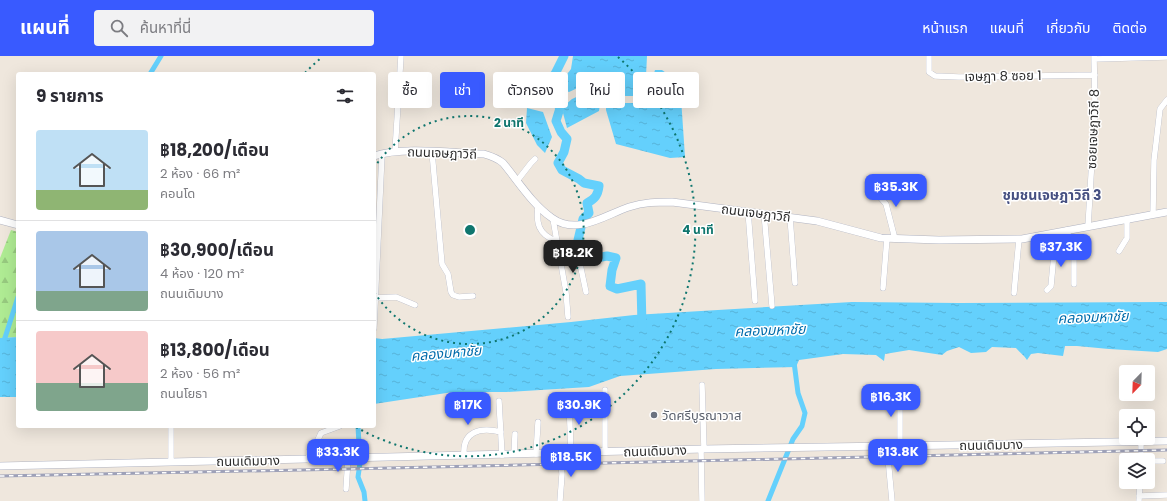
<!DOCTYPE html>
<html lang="th">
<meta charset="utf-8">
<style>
:root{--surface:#fff;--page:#f2f2f3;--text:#2b2b33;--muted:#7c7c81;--line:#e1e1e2;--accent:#395aff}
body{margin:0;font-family:Poppins,"Noto Sans Thai",sans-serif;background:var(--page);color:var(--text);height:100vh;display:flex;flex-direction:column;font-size:15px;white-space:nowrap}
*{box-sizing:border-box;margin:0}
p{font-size:13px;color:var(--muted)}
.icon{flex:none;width:22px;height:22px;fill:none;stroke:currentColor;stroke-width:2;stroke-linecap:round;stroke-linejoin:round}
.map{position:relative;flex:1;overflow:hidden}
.sheet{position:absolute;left:16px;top:16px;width:360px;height:356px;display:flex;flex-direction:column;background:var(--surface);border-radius:4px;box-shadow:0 4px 16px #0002}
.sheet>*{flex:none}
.guide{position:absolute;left:388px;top:16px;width:380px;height:36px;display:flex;gap:8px}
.needle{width:26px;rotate:203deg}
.buttons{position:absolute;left:1119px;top:309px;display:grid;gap:8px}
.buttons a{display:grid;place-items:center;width:36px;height:36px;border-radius:4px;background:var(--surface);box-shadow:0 4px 16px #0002;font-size:20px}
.price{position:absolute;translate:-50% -34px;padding:0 9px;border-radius:8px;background:var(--accent);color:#fff;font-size:13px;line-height:26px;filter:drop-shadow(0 1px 2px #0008)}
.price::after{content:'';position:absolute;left:50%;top:24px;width:12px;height:9px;margin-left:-6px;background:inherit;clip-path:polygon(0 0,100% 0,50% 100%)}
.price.current{background:#222;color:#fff}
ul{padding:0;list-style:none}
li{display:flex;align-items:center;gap:12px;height:100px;padding:0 20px}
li+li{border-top:1px solid var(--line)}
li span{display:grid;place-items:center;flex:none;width:112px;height:80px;border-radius:4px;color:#555}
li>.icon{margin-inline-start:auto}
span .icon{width:48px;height:48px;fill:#fffc;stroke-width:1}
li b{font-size:17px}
h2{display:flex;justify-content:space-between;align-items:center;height:48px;padding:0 20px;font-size:17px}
.chip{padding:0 14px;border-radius:4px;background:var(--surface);box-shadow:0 4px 16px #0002;font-size:14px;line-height:36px}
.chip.current{background:var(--accent);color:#fff}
header{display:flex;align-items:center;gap:24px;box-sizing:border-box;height:56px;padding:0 20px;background:var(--accent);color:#fff}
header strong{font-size:19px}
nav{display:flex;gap:22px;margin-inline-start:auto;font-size:14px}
.search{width:280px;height:36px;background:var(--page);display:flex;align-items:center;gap:10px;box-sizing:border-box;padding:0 14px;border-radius:4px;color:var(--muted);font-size:15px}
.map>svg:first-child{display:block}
.forest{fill:url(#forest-firs)}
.water{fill:url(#water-ripples)}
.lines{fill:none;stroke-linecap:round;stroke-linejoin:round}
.canal{stroke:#64d0fc;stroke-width:5}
.river{stroke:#64d0fc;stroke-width:9}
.minor-casing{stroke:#b0b3c1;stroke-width:6}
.tertiary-casing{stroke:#b0b3c1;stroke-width:8}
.minor{stroke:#fff;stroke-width:5.5}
.tertiary{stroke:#fff;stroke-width:7}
.rail-casing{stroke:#9ea1b8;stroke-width:3}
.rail{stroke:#fff;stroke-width:1.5;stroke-dasharray:4.5;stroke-linecap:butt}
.ring{fill:none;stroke:#0f766e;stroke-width:2;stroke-dasharray:2 4}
.worship-dot{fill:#6b7280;stroke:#fff;stroke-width:1.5}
.labels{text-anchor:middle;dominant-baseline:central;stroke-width:3;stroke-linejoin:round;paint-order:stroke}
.street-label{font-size:13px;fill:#2c2c2c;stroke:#fff}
.worship-label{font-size:13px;fill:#5b616d;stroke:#fff;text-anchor:start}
.neighbourhood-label{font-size:14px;font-weight:bold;fill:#465082;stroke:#fff}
.water-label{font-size:14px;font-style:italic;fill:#006cab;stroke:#fff}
.centre{fill:#0f766e;stroke:#fff;stroke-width:2}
.ring-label{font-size:12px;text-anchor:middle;font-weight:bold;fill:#0f766e;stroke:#fff;stroke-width:3;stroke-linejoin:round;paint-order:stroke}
</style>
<header>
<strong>แผนที่</strong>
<div class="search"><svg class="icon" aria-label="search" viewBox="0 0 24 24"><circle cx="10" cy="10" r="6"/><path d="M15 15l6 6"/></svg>ค้นหาที่นี่</div>
<nav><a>หน้าแรก</a><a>แผนที่</a><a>เกี่ยวกับ</a><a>ติดต่อ</a></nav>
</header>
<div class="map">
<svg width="1167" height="445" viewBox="0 0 1167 445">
<defs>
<pattern id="forest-firs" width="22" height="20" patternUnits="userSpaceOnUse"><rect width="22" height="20" fill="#afeb93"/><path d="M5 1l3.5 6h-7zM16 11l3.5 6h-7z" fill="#97ca7f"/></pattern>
<pattern id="water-ripples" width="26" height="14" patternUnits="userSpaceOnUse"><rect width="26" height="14" fill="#64d0fc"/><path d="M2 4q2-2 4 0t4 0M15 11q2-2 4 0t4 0" fill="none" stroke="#57b3d8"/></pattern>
</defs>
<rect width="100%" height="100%" fill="#efe7dd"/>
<path class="forest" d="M11 174 18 176V281L0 282V202Z"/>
<path class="water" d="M573 0H647L646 20 637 40H610L608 18 569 36 561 33 558 30 571 13Z
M655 14H662L680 27 685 101 670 102 616 88 606 54V47H645Z
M603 29 599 55 567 72 563 57 564 50 572 43Z
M527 52 543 56 552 81 545 97 537 89 526 67Z
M852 246 959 247 1167 246V293L1158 296 1109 293 1077 290H1065L1063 300 1038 297 1031 298 1027 304C1024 299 1020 297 1016 292L992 291 986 296 971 297 959 291 947 295 942 299 909 294 885 298 884 305 876 299 843 298 799 304 796 311 716 313 620 320 589 331 506 336H453L374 348V282L382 283 571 266 634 259Z
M18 281V341H0V282Z"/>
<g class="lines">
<path class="canal" d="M150 18 161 0
M3 288 18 241
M358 370 360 407 358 421 364 436 365 445
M768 445 793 383 802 370 805 357 798 337 794 306"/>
<path class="river" d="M564 0 555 18 545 28 546 36 553 42 560 52 556 65 561 76 567 83 564 96 558 107 562 114 579 123 584 127 599 130C598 139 595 143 587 147L589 157 583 163 578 184 584 195 596 202 607 200 616 202 612 214 610 230 617 233 641 228 642 270"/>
<defs>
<path id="minor" d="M929 0V16L935 20 959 21 1095 19
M1094 3 1167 1
M395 96 401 0
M432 96 442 208 448 218 451 236 453 239 459 241 473 240
M517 125 531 107 535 103
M875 129 878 139 886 148 895 183
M538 150C536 167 538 178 556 185
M748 155 755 245
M764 157 772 250
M1153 158 1154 104 1157 79 1160 53 1167 44
M790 161 795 227
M553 163 566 236 568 261
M1088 171 1095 52 1094 0
M1067 174C1069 183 1073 190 1074 198V228
M1119 195 1127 182V163
M559 202 578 201 579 203 586 236
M883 232 887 182
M1047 234 1051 230 1054 198 1050 178
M1014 237 1019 183
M375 242 396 241 415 249
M374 272 382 98
M702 329 704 393
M605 334V396
M569 344 571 397
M499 345 502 399
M171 370V406
M316 388 321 377 340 370
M887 391 892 445
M900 391V334
M701 393 702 445
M560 397 562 418 560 445
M514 398 515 378
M536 398 538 366
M464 400C462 375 480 371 501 376
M309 404V395L311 391 316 388C324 391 326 395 325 403
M1141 404V386
M1148 405H1163
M346 433 348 403
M1139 440 1167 439
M1139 445 1140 426"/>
<path id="tertiary" d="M374 100C402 90 453 97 484 98 491 100 497 102 503 107 518 125 532 148 552 162 577 180 605 159 629 151 644 146 657 146 672 146L817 165 881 182 939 184 1022 183 1167 156
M0 164 18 169
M0 410C235 406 469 398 704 393 858 390 1013 389 1167 385"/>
</defs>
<use href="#minor" class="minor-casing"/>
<use href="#tertiary" class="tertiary-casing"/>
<use href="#minor" class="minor"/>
<use href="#tertiary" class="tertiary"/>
<defs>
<path id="rail" d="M0 420 347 413 1167 394"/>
</defs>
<use href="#rail" class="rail-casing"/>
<use href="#rail" class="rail"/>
</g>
<g class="ring">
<path d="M374 112A114 114 0 1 1 374 236"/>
<path d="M305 17A228 228 0 0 1 322 1M618 1A228 228 0 0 1 354 370"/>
</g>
<circle class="worship-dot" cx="654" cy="359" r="4"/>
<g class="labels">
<g class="street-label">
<text transform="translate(1003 20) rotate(-1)">เจษฎา 8 ซอย 1</text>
<text transform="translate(1093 73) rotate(-88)">ซอยเจษฎาวิถี 8</text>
<text transform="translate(442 97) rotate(2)">ถนนเจษฎาวิถี</text>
<text transform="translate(756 157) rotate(7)">ถนนเจษฎาวิถี</text>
<text transform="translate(991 389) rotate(-1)">ถนนเดิมบาง</text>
<text transform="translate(655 395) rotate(-2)">ถนนเดิมบาง</text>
<text transform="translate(248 405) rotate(-1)">ถนนเดิมบาง</text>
</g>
<g class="worship-label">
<text x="662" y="359">วัดศรีบูรณาวาส</text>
</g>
<g class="neighbourhood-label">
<text x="1052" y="139">ชุมชนเจษฎาวิถี 3</text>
</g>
<g class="water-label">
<text transform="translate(1093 261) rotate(-2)">คลองมหาชัย</text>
<text transform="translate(770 274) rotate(-2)">คลองมหาชัย</text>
<text transform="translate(446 297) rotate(-5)">คลองมหาชัย</text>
</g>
</g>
<circle cx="470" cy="174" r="6" class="centre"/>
<g class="ring-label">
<text x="509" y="71">2 นาที</text>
<text x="698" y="178">4 นาที</text>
</g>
</svg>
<div class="buttons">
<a><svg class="needle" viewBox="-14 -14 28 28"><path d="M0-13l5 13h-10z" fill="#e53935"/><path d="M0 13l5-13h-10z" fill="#7c7c81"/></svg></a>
<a><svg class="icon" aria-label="locate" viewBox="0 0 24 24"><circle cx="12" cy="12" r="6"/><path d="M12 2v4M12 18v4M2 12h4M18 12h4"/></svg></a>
<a><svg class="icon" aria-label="layers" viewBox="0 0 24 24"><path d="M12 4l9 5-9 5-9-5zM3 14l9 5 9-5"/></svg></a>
</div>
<b class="price" style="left:896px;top:152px">฿35.3K</b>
<b class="price" style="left:1061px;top:212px">฿37.3K</b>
<b class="price current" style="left:573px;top:218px">฿18.2K</b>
<b class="price" style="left:891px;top:362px">฿16.3K</b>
<b class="price" style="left:468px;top:370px">฿17K</b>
<b class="price" style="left:579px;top:370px">฿30.9K</b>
<b class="price" style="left:338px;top:417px">฿33.3K</b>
<b class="price" style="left:898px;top:417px">฿13.8K</b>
<b class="price" style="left:571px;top:422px">฿18.5K</b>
<div class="guide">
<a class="chip">ซื้อ</a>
<a class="chip current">เช่า</a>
<a class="chip">ตัวกรอง</a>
<a class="chip">ใหม่</a>
<a class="chip">คอนโด</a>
</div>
<section class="sheet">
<h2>9 รายการ<svg class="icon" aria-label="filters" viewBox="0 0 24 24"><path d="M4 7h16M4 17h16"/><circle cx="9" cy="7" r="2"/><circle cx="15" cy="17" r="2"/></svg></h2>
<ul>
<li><span style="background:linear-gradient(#bfe0f5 75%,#8fb573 0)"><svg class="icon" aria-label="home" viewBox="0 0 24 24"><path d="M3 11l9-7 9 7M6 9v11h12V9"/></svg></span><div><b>฿18,200/เดือน</b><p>2 ห้อง · 66 m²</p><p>คอนโด</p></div></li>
<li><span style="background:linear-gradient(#a9c7e8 75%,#7fa58c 0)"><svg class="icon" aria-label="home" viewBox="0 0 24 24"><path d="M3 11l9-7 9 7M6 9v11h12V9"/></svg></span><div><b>฿30,900/เดือน</b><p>4 ห้อง · 120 m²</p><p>ถนนเดิมบาง</p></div></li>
<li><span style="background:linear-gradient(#f6c9c9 65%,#7fa58c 0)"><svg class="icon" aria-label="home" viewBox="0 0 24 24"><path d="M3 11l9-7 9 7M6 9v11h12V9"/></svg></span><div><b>฿13,800/เดือน</b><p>2 ห้อง · 56 m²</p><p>ถนนโยธา</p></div></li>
</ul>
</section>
</div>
